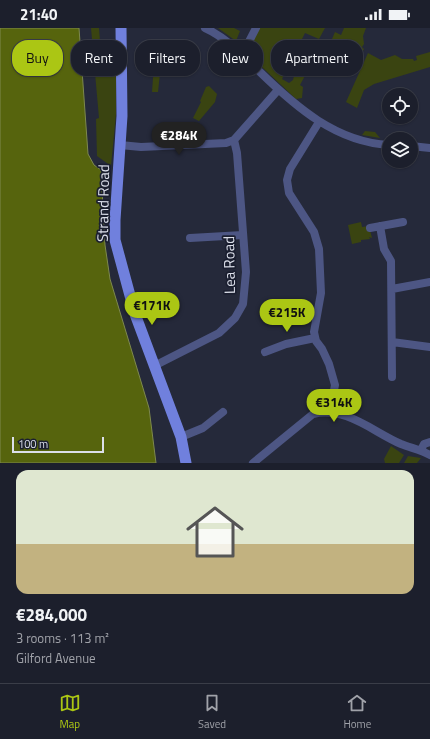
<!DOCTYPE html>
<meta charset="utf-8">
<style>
:root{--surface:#1c1f2c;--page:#292c38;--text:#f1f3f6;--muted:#a0a2a9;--line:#3a3d48;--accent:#abc614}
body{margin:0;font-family:"Titillium Web",sans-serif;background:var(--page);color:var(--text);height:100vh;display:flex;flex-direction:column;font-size:15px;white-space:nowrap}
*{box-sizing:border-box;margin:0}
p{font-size:13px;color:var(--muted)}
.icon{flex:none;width:22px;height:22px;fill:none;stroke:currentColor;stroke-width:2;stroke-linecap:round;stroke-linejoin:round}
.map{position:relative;height:435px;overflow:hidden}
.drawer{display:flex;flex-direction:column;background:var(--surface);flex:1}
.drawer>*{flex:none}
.top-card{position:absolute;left:12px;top:12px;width:406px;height:36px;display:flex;gap:8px}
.controls{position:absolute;left:382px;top:60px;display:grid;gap:8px}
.controls a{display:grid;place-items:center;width:36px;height:36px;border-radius:50%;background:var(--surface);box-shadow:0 1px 3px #0004,0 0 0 1px var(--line);font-size:20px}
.scale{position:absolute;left:12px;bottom:10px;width:92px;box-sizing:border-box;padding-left:4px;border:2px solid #dcdfea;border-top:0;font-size:11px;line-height:14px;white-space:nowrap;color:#dcdfea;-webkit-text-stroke:3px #1b1f30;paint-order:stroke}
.price{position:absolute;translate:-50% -34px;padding:0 9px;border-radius:14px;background:var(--accent);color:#111;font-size:13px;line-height:26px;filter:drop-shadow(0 1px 2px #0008)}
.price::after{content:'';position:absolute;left:50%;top:24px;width:12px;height:9px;margin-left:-6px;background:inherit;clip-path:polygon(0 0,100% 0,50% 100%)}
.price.active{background:#222;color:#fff}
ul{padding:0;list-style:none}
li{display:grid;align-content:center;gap:8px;height:212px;padding:0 16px}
li span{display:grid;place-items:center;height:124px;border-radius:12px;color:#555}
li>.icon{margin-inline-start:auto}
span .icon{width:72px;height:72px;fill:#fffc;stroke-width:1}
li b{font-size:17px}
.tag{padding:0 14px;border-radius:16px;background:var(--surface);box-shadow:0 1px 3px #0004,0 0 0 1px var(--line);font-size:14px;line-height:36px}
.tag.active{background:var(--accent);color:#111}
.status{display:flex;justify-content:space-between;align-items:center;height:28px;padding:0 20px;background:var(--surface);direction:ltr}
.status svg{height:11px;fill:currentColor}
.tab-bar{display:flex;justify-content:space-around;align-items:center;height:56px;border-top:1px solid var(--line);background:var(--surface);font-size:11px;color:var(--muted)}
.tab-bar a{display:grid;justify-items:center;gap:2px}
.tab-bar .active{color:var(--accent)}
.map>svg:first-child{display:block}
.green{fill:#3a4411}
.water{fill:#56640d;stroke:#7e894f}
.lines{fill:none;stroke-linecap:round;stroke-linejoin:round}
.minor{stroke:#4d5684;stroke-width:8}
.major{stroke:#7080dd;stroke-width:11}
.labels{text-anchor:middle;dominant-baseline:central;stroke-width:3.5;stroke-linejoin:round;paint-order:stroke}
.street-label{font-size:15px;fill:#dcdfea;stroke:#1b1f30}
</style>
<div class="status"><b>21:40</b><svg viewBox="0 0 49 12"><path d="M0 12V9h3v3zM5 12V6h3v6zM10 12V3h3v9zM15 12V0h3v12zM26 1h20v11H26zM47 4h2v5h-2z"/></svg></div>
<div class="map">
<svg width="430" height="435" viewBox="0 0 430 435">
<rect width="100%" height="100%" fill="#25293a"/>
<path class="green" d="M91 0H99L102 39H116V86L111 138 97 128 96 91 99 90Z
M218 0H234L240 3 236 13Z
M259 0H325L319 11 305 5 282 51 289 55 293 52 296 40 307 44 300 57 303 59 302 70 296 71 247 25Z
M344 0H366L363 8 364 16 362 19 364 21 360 30 347 24 349 19 332 11 335 4 341 7Z
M430 24V39L374 56 364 62 357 80 346 74 368 25 381 32 395 27 402 31H413L414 33 417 32 416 28Z
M154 36H161L158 64H152Z
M209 58 217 66 215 74 199 93 193 90 201 74 200 73 206 59Z
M365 103 375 104 380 110 362 107Z
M361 194 362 199 369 198 372 210 369 209 370 211 361 212V214L352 216 348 197Z
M391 418 404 427 399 435H385L384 431Z
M408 428 421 430 417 435H404Z"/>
<path class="water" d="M0 0H79L88 126 94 137 101 142 105 217 110 251 149 380 156 435H0Z"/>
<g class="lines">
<path class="minor" d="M205 0C227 10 243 28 260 44 296 79 336 114 389 117
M242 27 256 0
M319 94 290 141 287 152 289 165 314 204 319 221 321 265 314 304 316 313 322 321 329 336 335 357 330 384
M120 117 141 119 226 115 234 112 278 62
M411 118 430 120
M380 198 384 221 391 233 392 349
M370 200 403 194
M190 210 243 207
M392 261 430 254
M392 314 430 319
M265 324 286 316 315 310
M154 338 219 305 235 290 243 276 246 244 237 125 234 112
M181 409 203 400 223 384
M421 422 424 416 430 414
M253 435 313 386C346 378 373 404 401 416 411 420 421 422 430 427"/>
<path class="major" d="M121 0 122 88 115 192V212L135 286 181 409 186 435"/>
</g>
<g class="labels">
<g class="street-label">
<text transform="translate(103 175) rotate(-89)">Strand Road</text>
<text transform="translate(229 237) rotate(-91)">Lea Road</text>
</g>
</g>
</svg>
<div class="controls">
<a><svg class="icon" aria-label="locate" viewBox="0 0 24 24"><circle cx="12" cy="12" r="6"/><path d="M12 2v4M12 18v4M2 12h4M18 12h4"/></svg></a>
<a><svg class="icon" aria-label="layers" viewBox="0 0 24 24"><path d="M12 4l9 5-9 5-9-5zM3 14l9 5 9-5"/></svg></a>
</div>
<div class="scale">100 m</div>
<b class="price active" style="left:179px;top:128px">€284K</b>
<b class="price" style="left:152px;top:298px">€171K</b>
<b class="price" style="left:287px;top:305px">€215K</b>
<b class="price" style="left:334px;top:395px">€314K</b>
<div class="top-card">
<a class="tag active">Buy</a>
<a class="tag">Rent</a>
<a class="tag">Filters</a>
<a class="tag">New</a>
<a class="tag">Apartment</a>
</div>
</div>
<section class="drawer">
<ul>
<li><span style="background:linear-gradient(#dfe7d0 60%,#c2b280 0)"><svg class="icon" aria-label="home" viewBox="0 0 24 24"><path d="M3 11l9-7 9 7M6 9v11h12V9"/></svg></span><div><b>€284,000</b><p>3 rooms · 113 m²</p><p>Gilford Avenue</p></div></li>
</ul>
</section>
<nav class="tab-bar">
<a class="active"><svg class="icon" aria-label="map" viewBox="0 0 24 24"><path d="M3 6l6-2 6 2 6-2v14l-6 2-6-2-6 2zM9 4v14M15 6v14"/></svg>Map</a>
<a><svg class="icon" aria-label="saved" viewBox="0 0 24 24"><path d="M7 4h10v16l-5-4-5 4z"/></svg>Saved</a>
<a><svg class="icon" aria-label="home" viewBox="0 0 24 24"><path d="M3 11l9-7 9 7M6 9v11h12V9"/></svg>Home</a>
</nav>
